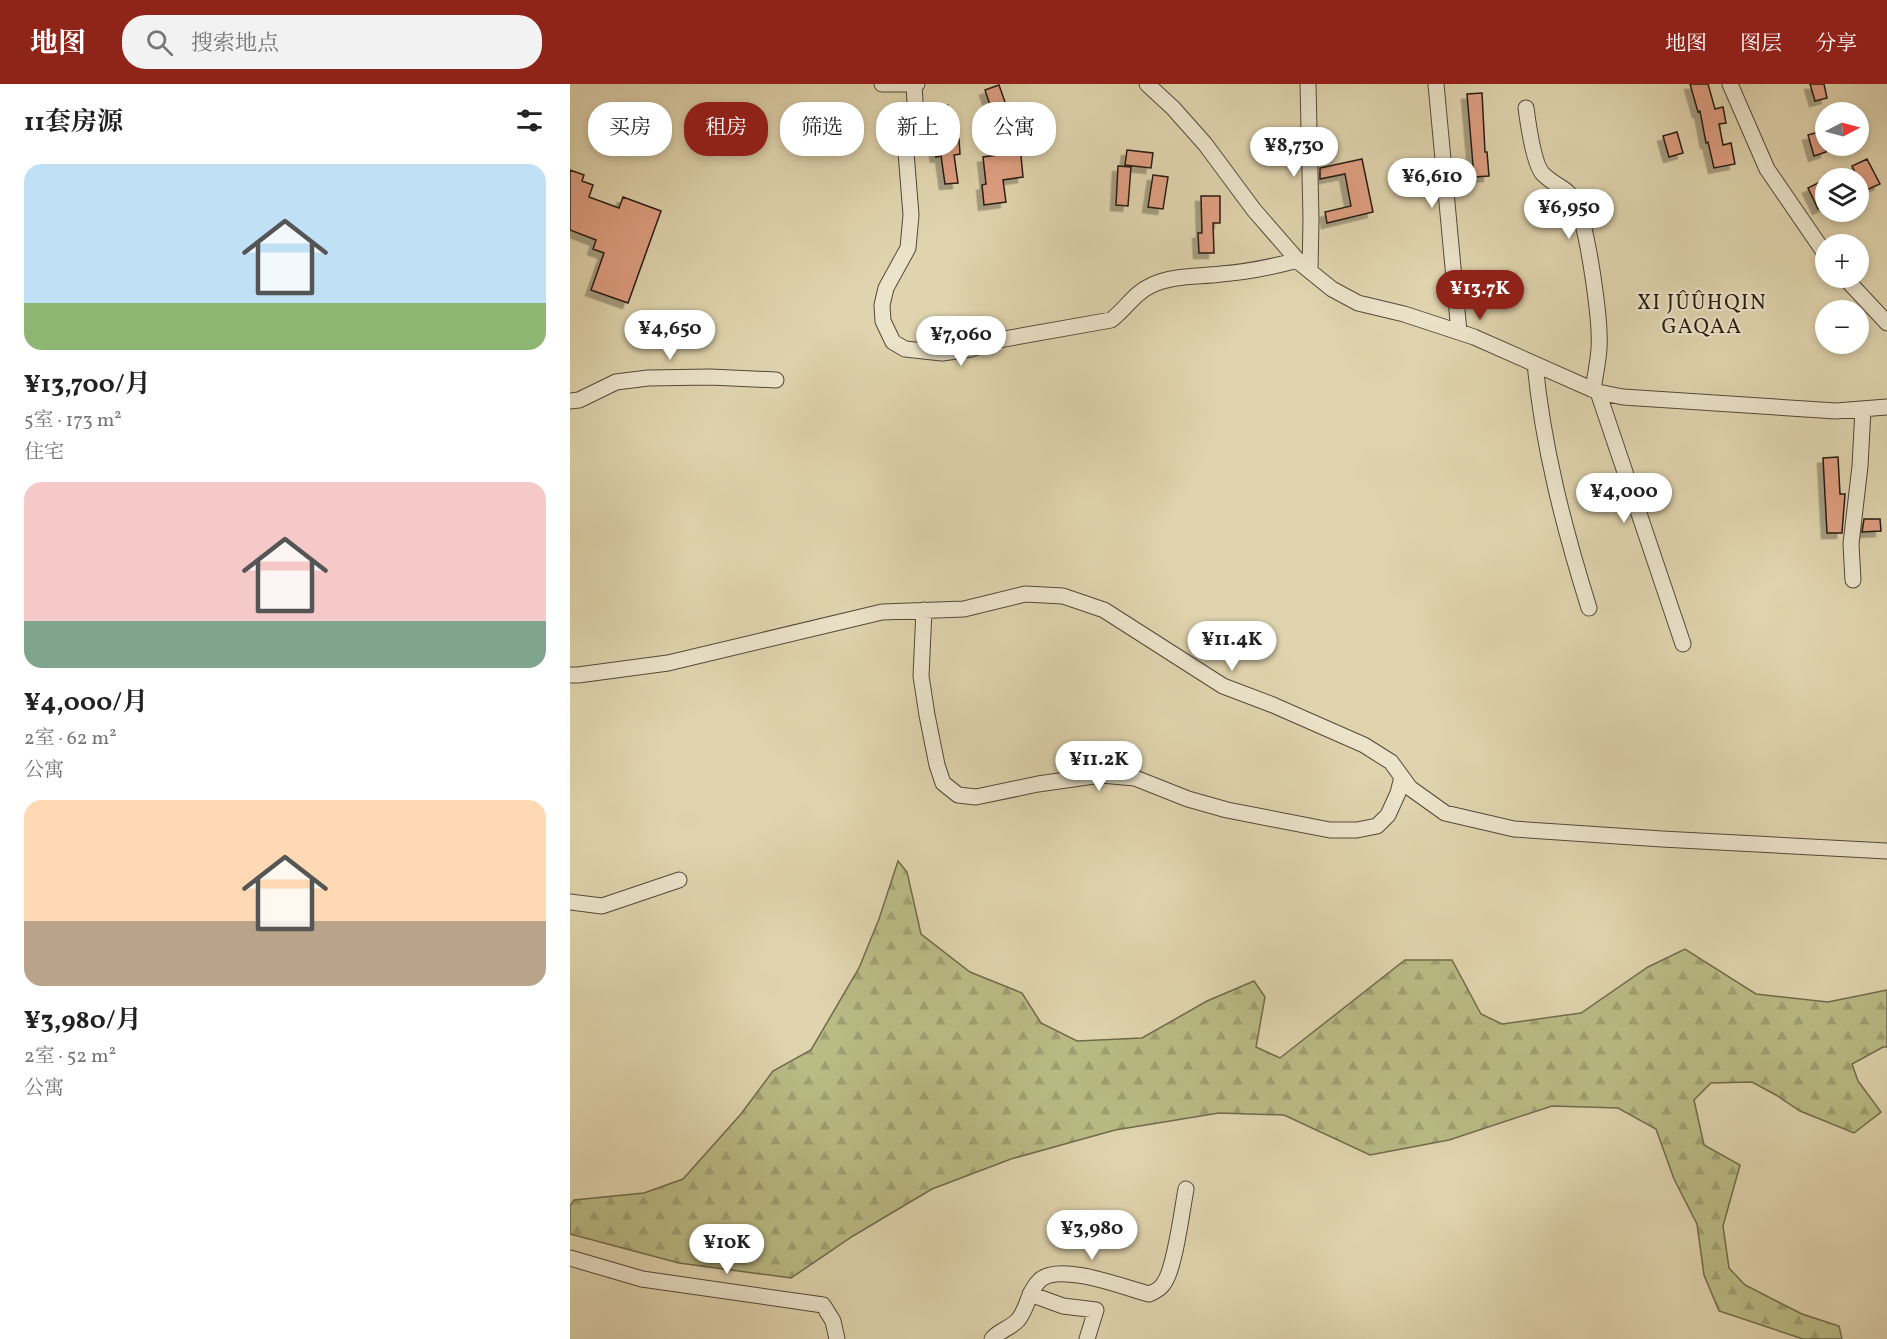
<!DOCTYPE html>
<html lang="zh">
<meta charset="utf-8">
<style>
:root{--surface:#fff;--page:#f2f2f2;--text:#222;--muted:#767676;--accent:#8f2418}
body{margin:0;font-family:Vollkorn,"Noto Serif SC",serif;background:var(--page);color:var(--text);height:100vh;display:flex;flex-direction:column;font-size:22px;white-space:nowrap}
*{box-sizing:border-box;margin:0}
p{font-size:20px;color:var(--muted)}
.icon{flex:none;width:33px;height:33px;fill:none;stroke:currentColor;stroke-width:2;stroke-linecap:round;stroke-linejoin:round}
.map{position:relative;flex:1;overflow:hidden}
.side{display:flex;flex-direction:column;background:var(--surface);width:570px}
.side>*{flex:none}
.banner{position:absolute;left:18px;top:18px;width:570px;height:54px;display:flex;gap:12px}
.needle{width:39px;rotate:84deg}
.buttons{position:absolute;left:1245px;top:18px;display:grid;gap:12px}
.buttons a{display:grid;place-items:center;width:54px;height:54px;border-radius:50%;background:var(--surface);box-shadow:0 3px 9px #0003;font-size:30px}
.price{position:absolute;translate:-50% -51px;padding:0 14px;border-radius:21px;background:#fff;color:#222;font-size:20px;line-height:39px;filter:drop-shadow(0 2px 3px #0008)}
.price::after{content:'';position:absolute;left:50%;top:36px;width:18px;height:14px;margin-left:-9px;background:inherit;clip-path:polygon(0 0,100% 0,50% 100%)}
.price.on{background:var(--accent);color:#fff}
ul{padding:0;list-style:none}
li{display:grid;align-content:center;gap:12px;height:318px;padding:0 24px}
li span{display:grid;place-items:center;height:186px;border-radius:18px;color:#555}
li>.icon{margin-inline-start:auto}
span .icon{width:108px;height:108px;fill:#fffc;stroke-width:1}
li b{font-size:26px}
h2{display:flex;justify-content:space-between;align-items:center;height:72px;padding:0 24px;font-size:26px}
.pill{padding:0 21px;border-radius:24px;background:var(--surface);box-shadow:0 3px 9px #0003;font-size:21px;line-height:54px}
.pill.on{background:var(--accent);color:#fff}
header{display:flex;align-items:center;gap:36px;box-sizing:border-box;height:84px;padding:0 30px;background:var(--accent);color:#fff}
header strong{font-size:28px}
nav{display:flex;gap:33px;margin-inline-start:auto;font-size:21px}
.search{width:420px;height:54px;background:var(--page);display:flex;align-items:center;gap:15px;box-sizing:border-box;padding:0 21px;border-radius:24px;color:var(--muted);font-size:22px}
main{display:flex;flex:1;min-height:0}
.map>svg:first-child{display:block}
.forest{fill:url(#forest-firs);stroke:#706b4c;stroke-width:1.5}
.building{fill:#df9f82;stroke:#261b12;stroke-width:1.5;filter:url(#shadow)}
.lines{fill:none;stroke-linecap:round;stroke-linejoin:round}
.minor-casing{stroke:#544939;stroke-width:17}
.minor{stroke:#ebe3ca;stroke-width:15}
.labels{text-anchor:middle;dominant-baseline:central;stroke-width:4.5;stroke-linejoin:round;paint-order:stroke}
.quarter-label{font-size:21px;letter-spacing:1.5px;fill:#261b12;stroke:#ebe3ca}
</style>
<header>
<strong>地图</strong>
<div class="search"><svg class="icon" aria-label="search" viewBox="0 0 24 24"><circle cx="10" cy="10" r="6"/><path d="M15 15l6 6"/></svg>搜索地点</div>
<nav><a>地图</a><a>图层</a><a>分享</a></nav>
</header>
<main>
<section class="side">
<h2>11套房源<svg class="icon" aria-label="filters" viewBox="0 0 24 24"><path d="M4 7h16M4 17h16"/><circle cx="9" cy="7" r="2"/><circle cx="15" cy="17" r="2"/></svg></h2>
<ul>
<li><span style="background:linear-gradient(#bfe0f5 75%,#8fb573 0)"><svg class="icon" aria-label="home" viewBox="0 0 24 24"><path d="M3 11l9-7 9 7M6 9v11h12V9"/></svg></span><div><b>¥13,700/月</b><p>5室 · 173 m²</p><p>住宅</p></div></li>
<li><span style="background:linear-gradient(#f6c9c9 75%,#7fa58c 0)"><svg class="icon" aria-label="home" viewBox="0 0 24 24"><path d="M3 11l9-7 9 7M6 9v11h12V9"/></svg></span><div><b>¥4,000/月</b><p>2室 · 62 m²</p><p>公寓</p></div></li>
<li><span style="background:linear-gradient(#ffd9b3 65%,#b9a48a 0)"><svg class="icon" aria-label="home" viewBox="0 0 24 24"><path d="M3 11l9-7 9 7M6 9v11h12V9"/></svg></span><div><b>¥3,980/月</b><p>2室 · 52 m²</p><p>公寓</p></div></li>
</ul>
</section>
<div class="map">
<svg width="1317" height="1255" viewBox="0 0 1317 1255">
<defs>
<pattern id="forest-firs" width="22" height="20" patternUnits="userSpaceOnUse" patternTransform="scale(1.5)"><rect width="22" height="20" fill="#babb85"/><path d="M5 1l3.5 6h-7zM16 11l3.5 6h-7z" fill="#a0a072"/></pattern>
<filter id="shadow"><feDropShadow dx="-5.5" dy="5.5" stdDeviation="0" flood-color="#0004"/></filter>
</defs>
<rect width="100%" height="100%" fill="#e0d4ae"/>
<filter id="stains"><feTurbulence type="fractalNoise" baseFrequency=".00333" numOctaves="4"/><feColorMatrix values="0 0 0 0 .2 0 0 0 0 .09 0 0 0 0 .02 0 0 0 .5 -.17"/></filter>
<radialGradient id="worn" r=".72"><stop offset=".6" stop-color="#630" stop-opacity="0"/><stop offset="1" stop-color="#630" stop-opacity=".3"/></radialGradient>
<path class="forest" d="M328 777 337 788 351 850 400 888 452 909 471 939 507 957 572 954 637 917 684 897 695 913 686 963 710 974 835 876H882L911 930 932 940 1011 929 1078 883 1115 865 1186 910 1258 918 1317 906V963H1313L1282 980 1288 997 1311 1028 1284 1049 1230 1027 1206 1011 1182 998 1141 999 1124 1016 1134 1061 1170 1081 1153 1142 1159 1184 1175 1201 1232 1230 1269 1242 1272 1255H1233L1149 1227 1134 1191 1127 1140 1104 1095 1086 1045 1048 1024 982 1022 879 1056 800 1071 714 1031 649 1029 545 1046 441 1075 362 1105 283 1152 221 1194 109 1179 0 1150V1122L4 1116 74 1109 113 1095 171 1030 203 987 241 966 289 884 309 835Z"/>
<path class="building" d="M1120 0H1138L1145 25 1153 23 1156 39 1149 40 1153 61 1161 59 1165 80 1144 84 1138 58 1136 59 1130 27 1128 28Z
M1240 0H1254L1257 14 1245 17Z
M429 1 450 61 453 93 433 96 436 118 414 121 412 101 416 100 413 73 436 70 415 6Z
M912 9 915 68H917L919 92 904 93 897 10Z
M378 21 382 55H389L390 70 384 71 388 99 375 100 371 72 366 73 357 24Z
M1256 46V68L1244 72 1238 51Z
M1107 48 1113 69 1099 73 1093 52Z
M557 66 583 69 581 84 555 81Z
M792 75 803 128 757 139 755 128 781 122 775 90 750 95V84Z
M1297 75 1310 100 1294 107 1282 82Z
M548 82 561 83 558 122 546 121Z
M0 86 14 91 12 97 23 101 19 113 49 124 53 113 91 127 58 219 21 206 34 169 23 165 26 156 0 146Z
M583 91 598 93 593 125 578 123Z
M1252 97 1256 105V121L1248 125 1238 104Z
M631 112H650V139H643L644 169H629L628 149H632Z
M1268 373 1270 410H1275L1272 449H1257L1253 374Z
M1294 435H1310L1311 447 1292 448Z"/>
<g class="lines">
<defs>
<path id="minor" d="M312 0H347
M577 0 603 24 635 60 684 126 731 180 762 205 788 219 834 230 904 253 1028 308 1053 313 1266 327 1317 323
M738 0 741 135 740 187
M866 0 889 248
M1160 0 1197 85 1256 171
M344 1 345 18 335 56 341 131 338 164 316 204 312 221 313 237 323 258 335 265 372 269 401 265 423 257 541 236C556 225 564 209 582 201 604 191 628 193 651 190 677 188 702 183 728 176
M956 24C958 39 964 81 973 90 987 104 997 102 1006 120 1018 145 1031 237 1029 265 1028 279 1025 292 1023 306
M1275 194 1317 239
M965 280C973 363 994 444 1019 524
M1028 308 1113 560
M0 317 9 316 46 298 78 294 140 293 206 296
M1283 496 1281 460 1290 382 1293 325
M354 526 351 592 357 631 367 681 373 699 388 711 406 713 468 700 531 691 565 694 618 715 657 726 760 746H787L807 742 818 731 828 709 832 693
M0 591H8L98 579 312 528 394 525 455 510 493 512 534 526 653 602 703 621 794 661 821 678 840 704 875 729 944 745 1092 755 1317 767
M0 818 32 822 109 796
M0 1174 72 1195 253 1221 263 1237 267 1255
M460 1210 493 1222 526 1226 517 1255
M422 1255C428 1247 441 1244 448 1236 458 1224 458 1207 470 1196 490 1178 555 1204 579 1210 584 1208 591 1205 594 1199 605 1184 612 1126 616 1105"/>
</defs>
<use href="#minor" class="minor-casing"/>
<use href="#minor" class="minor"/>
</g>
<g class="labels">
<g class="quarter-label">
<text x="1132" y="219">XI JÛÛHQIN<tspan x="1132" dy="24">GAQAA</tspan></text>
</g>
</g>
<rect width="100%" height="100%" filter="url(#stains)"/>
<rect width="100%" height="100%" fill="url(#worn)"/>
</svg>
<div class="buttons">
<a><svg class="needle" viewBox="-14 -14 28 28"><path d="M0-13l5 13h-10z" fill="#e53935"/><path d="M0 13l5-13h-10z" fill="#767676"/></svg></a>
<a><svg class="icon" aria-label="layers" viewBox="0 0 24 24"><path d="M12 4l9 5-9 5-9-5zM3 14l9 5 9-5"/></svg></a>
<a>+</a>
<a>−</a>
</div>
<b class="price" style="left:724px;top:94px">¥8,730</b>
<b class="price" style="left:862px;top:125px">¥6,610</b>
<b class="price" style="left:999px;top:156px">¥6,950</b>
<b class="price on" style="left:910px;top:237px">¥13.7K</b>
<b class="price" style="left:100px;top:277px">¥4,650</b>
<b class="price" style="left:391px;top:283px">¥7,060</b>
<b class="price" style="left:1054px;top:440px">¥4,000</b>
<b class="price" style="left:662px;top:588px">¥11.4K</b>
<b class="price" style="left:529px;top:708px">¥11.2K</b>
<b class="price" style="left:522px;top:1177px">¥3,980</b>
<b class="price" style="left:157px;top:1191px">¥10K</b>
<div class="banner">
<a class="pill">买房</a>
<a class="pill on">租房</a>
<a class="pill">筛选</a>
<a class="pill">新上</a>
<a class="pill">公寓</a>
</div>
</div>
</main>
